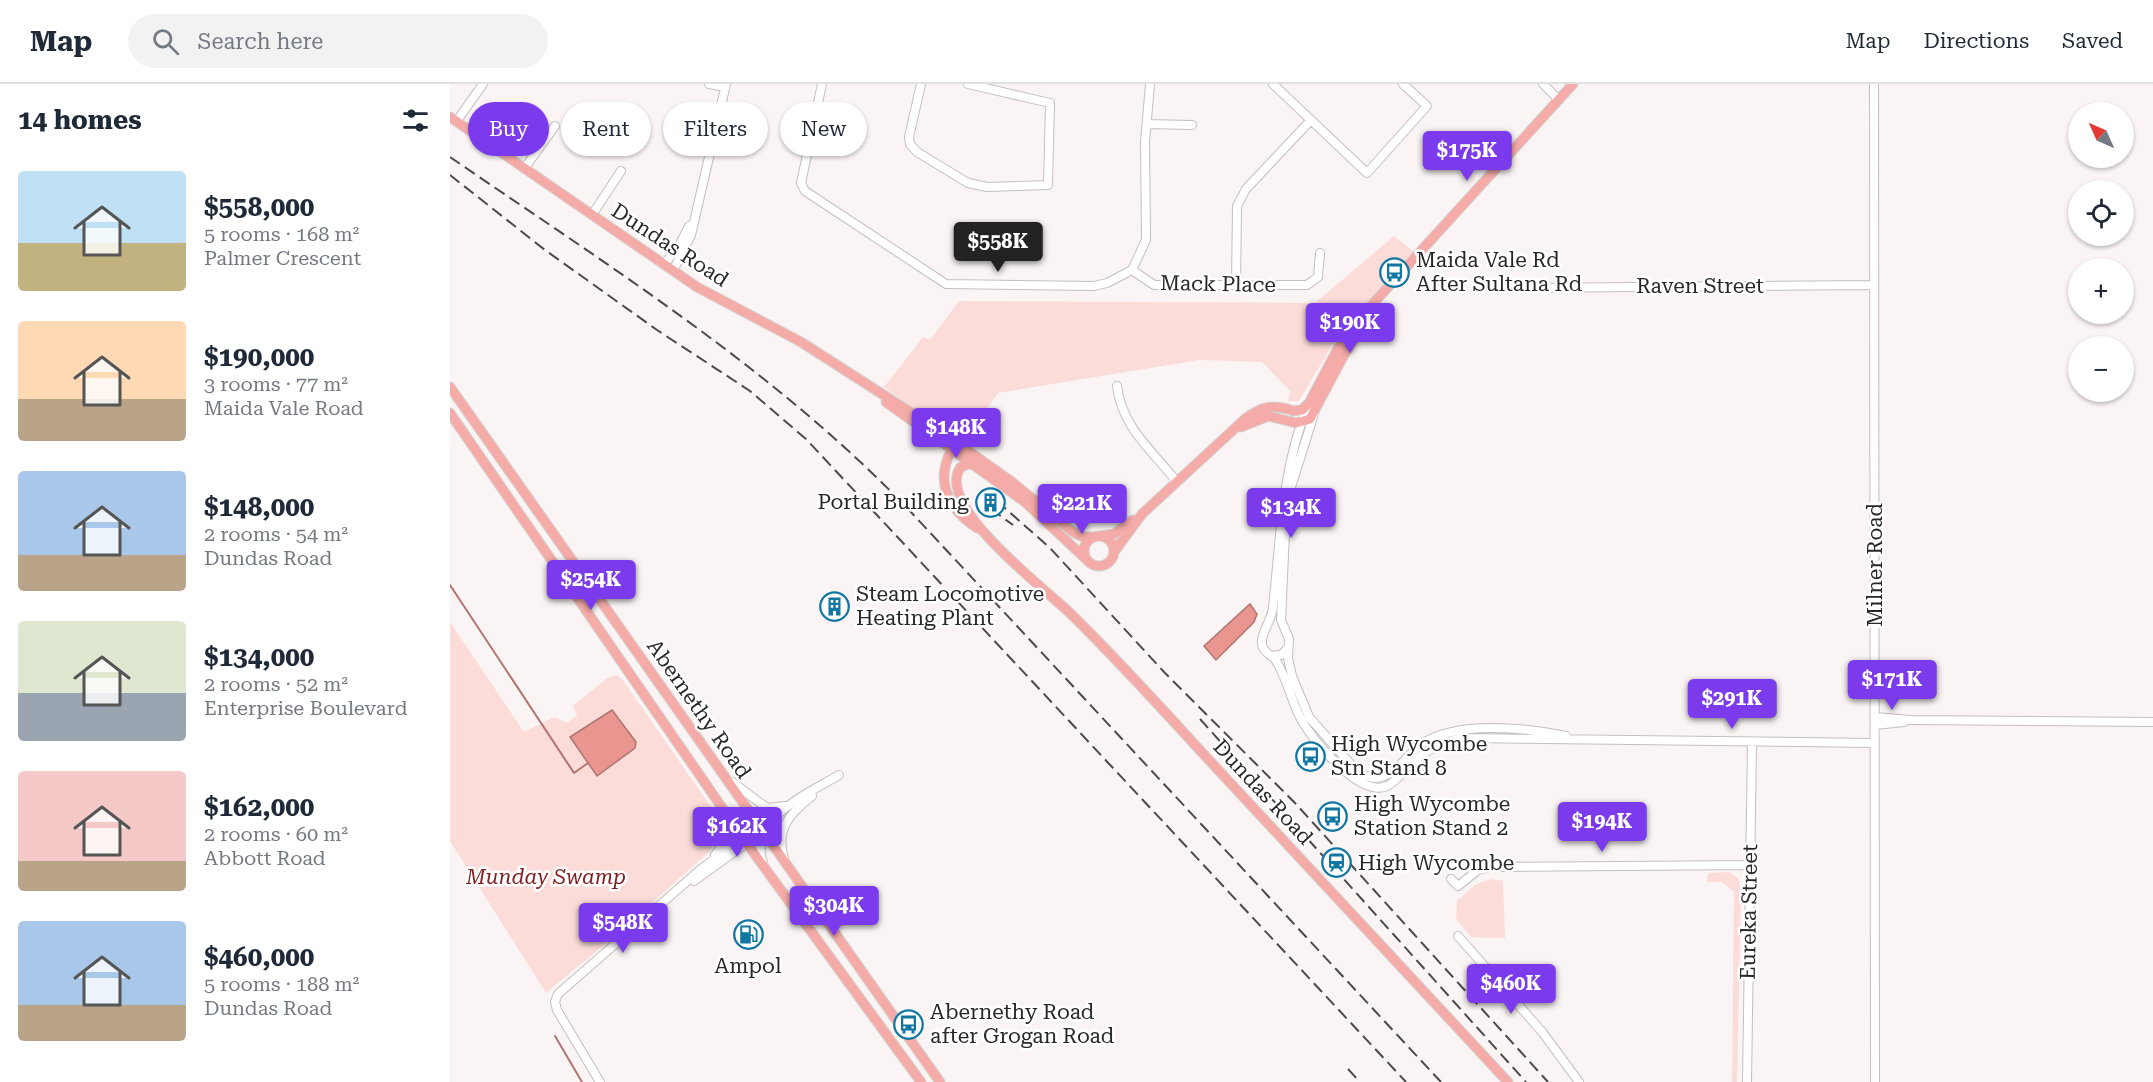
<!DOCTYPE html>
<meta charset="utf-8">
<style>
:root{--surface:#fff;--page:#f2f2f3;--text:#1f2937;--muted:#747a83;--line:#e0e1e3;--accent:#7c3aed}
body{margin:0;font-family:"Roboto Serif",serif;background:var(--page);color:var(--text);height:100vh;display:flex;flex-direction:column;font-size:22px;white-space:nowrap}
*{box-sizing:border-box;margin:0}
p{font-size:20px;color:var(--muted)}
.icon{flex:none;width:33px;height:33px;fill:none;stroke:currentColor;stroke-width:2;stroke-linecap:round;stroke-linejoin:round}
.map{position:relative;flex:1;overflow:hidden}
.sheet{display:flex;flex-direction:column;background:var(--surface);width:450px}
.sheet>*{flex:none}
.hud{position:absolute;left:18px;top:18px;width:570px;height:54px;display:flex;gap:12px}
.needle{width:39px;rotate:315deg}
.tools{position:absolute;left:1618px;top:18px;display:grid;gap:12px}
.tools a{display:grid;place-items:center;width:66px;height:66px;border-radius:50%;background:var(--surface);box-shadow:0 2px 4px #0004;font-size:30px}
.price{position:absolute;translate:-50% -51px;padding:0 14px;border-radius:6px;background:var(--accent);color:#fff;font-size:20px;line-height:39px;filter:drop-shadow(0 2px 3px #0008)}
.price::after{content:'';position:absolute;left:50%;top:36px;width:18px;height:14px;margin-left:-9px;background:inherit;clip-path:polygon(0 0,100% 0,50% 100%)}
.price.selected{background:#222;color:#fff}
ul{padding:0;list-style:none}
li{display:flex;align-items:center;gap:18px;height:150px;padding:0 18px}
li span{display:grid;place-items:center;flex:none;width:168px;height:120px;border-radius:6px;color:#555}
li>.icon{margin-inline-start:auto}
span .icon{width:72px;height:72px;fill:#fffc;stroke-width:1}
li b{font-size:26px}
h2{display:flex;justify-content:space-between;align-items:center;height:72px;padding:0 18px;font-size:26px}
.tag{padding:0 21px;border-radius:27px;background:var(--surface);box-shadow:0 2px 4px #0004;font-size:21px;line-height:54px}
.tag.selected{background:var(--accent);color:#fff}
header{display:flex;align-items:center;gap:36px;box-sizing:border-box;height:84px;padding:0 30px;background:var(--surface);border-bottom:2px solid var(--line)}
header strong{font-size:28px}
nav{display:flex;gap:33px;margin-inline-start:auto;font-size:21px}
.search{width:420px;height:54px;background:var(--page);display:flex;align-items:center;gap:15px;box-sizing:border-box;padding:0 21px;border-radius:33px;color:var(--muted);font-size:22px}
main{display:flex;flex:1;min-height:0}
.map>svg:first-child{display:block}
.green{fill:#fcdcd9}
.water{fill:#e99690;stroke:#af7570;stroke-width:1.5}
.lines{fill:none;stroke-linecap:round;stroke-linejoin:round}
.stream{stroke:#af7570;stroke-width:2}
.minor-casing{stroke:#c4bfbf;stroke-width:10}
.major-casing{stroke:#d4d4d4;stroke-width:11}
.minor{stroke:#fff;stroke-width:8}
.major{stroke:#f5aca8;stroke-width:9}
.rail{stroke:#4c4949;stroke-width:2;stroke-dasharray:12 6;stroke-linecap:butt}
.labels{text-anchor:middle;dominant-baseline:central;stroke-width:5;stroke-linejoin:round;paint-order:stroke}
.street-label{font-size:21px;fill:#292727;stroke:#fff}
.poi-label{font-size:21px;fill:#292727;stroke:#fff;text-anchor:start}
.park-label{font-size:21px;font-style:italic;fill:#802021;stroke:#fff}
</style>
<header>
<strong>Map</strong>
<div class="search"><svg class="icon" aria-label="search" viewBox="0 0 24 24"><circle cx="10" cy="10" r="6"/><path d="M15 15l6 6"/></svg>Search here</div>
<nav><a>Map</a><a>Directions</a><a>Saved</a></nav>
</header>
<main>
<section class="sheet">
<h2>14 homes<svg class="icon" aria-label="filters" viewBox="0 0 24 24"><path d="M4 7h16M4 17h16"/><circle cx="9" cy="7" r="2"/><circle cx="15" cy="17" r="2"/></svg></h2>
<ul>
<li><span style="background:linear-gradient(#bfe0f5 60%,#c2b280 0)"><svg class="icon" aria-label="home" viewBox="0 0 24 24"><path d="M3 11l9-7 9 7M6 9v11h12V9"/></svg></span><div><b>$558,000</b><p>5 rooms · 168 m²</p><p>Palmer Crescent</p></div></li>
<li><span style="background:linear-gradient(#ffd9b3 65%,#b9a48a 0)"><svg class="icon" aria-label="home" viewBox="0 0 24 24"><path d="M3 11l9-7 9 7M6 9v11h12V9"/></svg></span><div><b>$190,000</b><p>3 rooms · 77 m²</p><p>Maida Vale Road</p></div></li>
<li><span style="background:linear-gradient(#a9c7e8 70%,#b9a48a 0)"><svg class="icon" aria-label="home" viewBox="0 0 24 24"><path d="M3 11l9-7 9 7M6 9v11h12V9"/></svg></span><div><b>$148,000</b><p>2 rooms · 54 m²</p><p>Dundas Road</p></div></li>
<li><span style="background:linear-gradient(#dfe7d0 60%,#9aa5b1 0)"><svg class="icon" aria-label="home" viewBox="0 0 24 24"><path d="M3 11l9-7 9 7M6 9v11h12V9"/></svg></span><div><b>$134,000</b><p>2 rooms · 52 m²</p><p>Enterprise Boulevard</p></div></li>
<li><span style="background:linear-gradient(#f6c9c9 75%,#b9a48a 0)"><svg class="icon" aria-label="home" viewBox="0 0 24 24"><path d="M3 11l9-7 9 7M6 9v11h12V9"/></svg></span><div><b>$162,000</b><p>2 rooms · 60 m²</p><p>Abbott Road</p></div></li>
<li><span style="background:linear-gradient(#a9c7e8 70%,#b9a48a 0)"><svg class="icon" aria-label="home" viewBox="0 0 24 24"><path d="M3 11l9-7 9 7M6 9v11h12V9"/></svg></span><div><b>$460,000</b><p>5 rooms · 188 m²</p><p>Dundas Road</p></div></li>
</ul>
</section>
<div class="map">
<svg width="1703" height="998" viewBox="0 0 1703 998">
<rect width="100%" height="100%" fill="#faf5f4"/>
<path class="green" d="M944 152 963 167 883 260 849 317H838L840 307 812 278 749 276 548 309 512 359 434 303 473 253 480 256 509 217 865 219Z
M0 538 74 648 104 633 117 639 127 632 123 622 156 595 166 591 172 595 266 730 268 753 261 766 172 846 96 909 0 757Z
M1279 788 1288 794 1291 806 1287 998H1282L1284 808 1272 798H1257L1258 789Z
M1040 795 1053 797 1055 854 1021 853 1006 835 1007 817 1025 801Z"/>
<path class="water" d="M800 520 807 530 804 538 766 576 754 562Z
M162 626 186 658 185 664 147 692 120 653Z"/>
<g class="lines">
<path class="stream" d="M0 501 124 689 138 679
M105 952 132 998"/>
<defs>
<path id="minor" d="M259 0 275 3
M372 0 351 99 355 107 496 200 644 202 657 199 682 186 696 156 695 58 700 0
M471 0 459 53 460 60 467 68 518 99 537 103 598 101 600 19 518 0
M823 0 917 89 977 22 953 0
M1093 0 1109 16
M1424 0 1425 998
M6 38 33 0
M697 40 742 41
M74 85 105 42
M142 131 171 87
M214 181 230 160 239 142
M682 186 704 201H857L868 193 870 169
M223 187 241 151 276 0
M786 201 787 122 796 105 860 37
M1076 204 1424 201
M667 302C672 344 703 367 727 398
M864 330 841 403 835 449 831 536 839 555 838 574 842 592 859 633 904 684 915 692 925 694C945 693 957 670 972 660 1007 636 1077 644 1116 652
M838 564 831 571 821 572C816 568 811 564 812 557 812 547 822 536 823 523 831 453 831 387 858 321
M823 572C837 591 840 615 851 635 863 657 910 714 937 702 945 698 951 690 957 684 974 667 990 658 1013 654L1425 659
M1425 633 1461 636 1703 638
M1425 641 1454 638
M282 698 317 724 335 722
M265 771 277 755 278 734
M334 774C325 745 340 729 362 712
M313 779C297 735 359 709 389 691
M1001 795 1008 802 1028 786 1040 783 1300 781
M244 797 302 755 307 747 305 736
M1008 852 1093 949 1129 998
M150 998 107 926 105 918 108 910 251 785 293 754 305 751 318 757
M1297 998 1302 659"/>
<path id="major" d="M0 33 247 203 351 258 493 349 562 398 623 448 633 453H645
M0 303 490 998
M436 318 575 418 637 476
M843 327 852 326 859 319 887 266 908 236 1123 0
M0 329 293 754 471 998
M791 343 819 332 846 339 860 335 894 271 923 226
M505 364C498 369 497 376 495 384 490 410 507 431 527 444
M525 381 517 380 510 384C485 423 597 506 622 531 678 586 730 645 784 703 875 801 967 900 1058 998
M650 452 664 450 683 436
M634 467a15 15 0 1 1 30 0a15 15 0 1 1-30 0Z
M664 468 692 430 795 335C811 323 822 320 841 326"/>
</defs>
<use href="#minor" class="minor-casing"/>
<use href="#major" class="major-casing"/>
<use href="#minor" class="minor"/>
<use href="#major" class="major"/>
<path class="rail" d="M0 73C160 183 325 286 460 427L991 998
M0 91 95 166 207 246 300 307 356 355 956 998
M547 417 600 464 715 589 845 719 1098 998
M541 425 563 441
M750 635 1076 998
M898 985 910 998"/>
</g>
<defs>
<symbol id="bus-ring" viewBox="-11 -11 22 22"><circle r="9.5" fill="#fff" stroke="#1176a2" stroke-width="1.5"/><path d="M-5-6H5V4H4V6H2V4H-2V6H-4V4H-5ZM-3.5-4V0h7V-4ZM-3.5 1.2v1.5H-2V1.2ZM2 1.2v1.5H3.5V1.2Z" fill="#1176a2"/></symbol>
<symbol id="building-ring" viewBox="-11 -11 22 22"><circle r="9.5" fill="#fff" stroke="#1176a2" stroke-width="1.5"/><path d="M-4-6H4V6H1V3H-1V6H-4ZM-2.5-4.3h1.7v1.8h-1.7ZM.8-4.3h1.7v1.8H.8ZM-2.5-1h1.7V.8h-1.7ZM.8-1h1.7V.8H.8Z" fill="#1176a2"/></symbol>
<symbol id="station-ring" viewBox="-11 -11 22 22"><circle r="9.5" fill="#fff" stroke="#1176a2" stroke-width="1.5"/><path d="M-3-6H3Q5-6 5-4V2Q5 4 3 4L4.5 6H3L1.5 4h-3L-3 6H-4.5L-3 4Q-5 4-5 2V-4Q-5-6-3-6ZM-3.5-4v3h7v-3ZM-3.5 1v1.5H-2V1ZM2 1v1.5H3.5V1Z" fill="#1176a2"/></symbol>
<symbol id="fuel-ring" viewBox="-11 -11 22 22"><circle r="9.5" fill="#fff" stroke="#1176a2" stroke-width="1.5"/><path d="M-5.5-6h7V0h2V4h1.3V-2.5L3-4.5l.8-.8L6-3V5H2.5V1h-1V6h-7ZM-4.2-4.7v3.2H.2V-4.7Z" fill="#1176a2"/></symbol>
</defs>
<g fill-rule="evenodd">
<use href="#bus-ring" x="928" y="172" width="33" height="33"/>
<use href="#building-ring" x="524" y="402" width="33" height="33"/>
<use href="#building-ring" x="368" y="506" width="33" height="33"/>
<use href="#bus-ring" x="844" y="656" width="33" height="33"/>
<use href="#bus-ring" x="866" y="716" width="33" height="33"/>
<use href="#station-ring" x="870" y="762" width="33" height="33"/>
<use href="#fuel-ring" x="282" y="834" width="33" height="33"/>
<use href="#bus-ring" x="442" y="924" width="33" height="33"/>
</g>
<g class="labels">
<g class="street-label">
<text transform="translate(220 161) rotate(33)">Dundas Road</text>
<text transform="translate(768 200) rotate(1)">Mack Place</text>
<text x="1250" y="202">Raven Street</text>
<text transform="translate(1425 481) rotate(-90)">Milner Road</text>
<text transform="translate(249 625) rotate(55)">Abernethy Road</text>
<text transform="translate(813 708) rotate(47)">Dundas Road</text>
<text transform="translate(1299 828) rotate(-89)">Eureka Street</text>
</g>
<g class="poi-label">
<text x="966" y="176">Maida Vale Rd<tspan x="966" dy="24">After Sultana Rd</tspan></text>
<text x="519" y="418" text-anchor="end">Portal Building</text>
<text x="406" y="510">Steam Locomotive<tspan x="406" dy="24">Heating Plant</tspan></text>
<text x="881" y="660">High Wycombe<tspan x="881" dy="24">Stn Stand 8</tspan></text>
<text x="904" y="720">High Wycombe<tspan x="904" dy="24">Station Stand 2</tspan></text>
<text x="908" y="779">High Wycombe</text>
<text x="298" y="882" text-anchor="middle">Ampol</text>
<text x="480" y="928">Abernethy Road<tspan x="480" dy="24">after Grogan Road</tspan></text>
</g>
<g class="park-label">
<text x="96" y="793">Munday Swamp</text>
</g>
</g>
</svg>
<div class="tools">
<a><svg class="needle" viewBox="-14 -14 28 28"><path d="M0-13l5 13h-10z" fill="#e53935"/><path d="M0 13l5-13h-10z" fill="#747a83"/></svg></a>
<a><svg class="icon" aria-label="locate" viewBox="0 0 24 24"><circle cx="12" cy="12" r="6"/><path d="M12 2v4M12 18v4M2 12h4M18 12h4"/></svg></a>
<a>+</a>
<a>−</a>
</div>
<b class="price" style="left:1017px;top:98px">$175K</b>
<b class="price selected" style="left:548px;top:189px">$558K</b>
<b class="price" style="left:900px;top:270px">$190K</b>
<b class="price" style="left:506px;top:375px">$148K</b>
<b class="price" style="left:632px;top:451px">$221K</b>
<b class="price" style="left:841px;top:455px">$134K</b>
<b class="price" style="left:141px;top:527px">$254K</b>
<b class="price" style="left:1442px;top:627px">$171K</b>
<b class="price" style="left:1282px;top:646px">$291K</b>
<b class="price" style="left:1152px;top:769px">$194K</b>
<b class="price" style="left:287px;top:774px">$162K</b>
<b class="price" style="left:384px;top:853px">$304K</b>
<b class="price" style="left:173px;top:870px">$548K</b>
<b class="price" style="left:1061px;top:931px">$460K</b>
<div class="hud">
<a class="tag selected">Buy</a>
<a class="tag">Rent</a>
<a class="tag">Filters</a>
<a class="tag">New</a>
</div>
</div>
</main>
